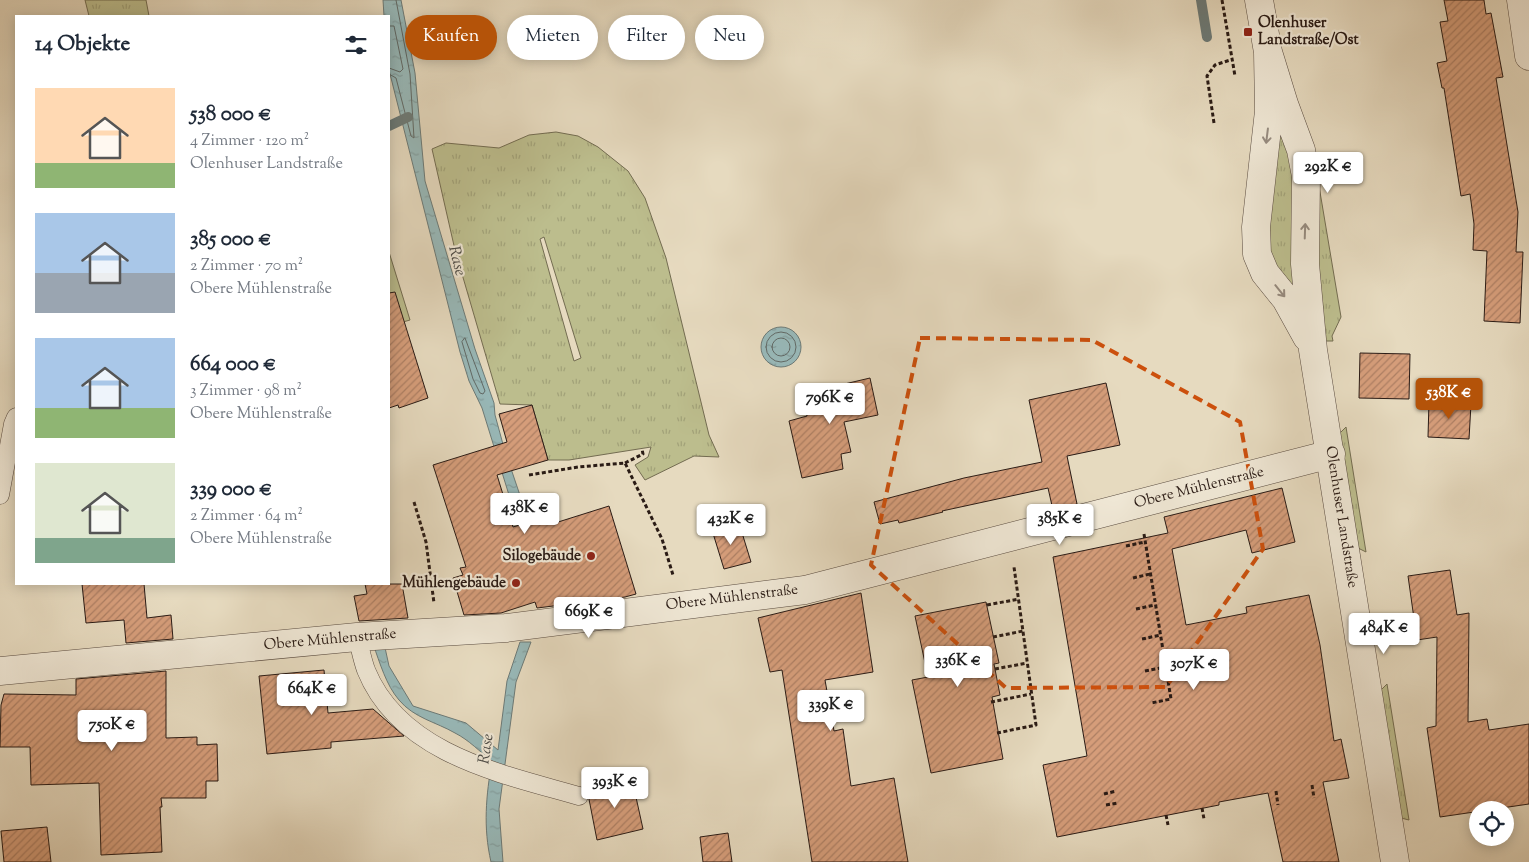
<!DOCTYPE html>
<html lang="de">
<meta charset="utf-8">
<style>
:root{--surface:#fff;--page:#f6f6f7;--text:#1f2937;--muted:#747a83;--accent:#b45309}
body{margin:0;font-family:"Sorts Mill Goudy",serif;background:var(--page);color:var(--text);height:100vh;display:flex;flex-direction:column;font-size:19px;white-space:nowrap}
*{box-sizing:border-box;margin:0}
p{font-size:16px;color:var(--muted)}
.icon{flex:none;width:28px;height:28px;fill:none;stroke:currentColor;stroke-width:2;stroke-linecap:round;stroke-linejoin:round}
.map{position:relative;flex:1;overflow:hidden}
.side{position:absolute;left:15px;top:15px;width:375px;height:570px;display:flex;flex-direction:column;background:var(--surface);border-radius:0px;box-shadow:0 2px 12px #0003}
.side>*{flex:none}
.guide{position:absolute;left:405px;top:15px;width:475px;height:45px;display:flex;gap:10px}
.fabs{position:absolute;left:1469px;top:801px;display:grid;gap:10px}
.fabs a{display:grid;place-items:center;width:45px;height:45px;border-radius:50%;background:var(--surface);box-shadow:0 2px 12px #0003;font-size:25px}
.price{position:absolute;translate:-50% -42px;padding:0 11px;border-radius:5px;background:#fff;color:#222;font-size:16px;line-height:32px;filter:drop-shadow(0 1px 2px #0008)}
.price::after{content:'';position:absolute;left:50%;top:30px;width:15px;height:11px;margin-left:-8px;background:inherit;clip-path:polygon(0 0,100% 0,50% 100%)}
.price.selected{background:var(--accent);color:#fff}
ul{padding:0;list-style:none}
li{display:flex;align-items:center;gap:15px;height:125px;padding:0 20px}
li span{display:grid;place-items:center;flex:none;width:140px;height:100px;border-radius:0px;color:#555}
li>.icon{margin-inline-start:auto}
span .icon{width:60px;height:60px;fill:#fffc;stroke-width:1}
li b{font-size:21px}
h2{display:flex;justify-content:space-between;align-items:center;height:60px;padding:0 20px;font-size:21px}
.chip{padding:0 18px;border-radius:22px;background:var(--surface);box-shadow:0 2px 12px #0003;font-size:18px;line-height:45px}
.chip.selected{background:var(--accent);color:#fff}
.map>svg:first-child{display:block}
.grass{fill:url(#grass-tufts);stroke:#736c51;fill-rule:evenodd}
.pitch{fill:#bcbd8d;stroke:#736c51}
.water{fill:url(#water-ripples);stroke:#6c7a77}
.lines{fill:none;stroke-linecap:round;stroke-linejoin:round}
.shore{stroke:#616a67;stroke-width:1}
.stream{stroke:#6c7a77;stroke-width:10}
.building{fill:url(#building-hatch);stroke:#2a1b15}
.service-casing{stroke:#594b40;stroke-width:19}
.minor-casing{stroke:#594b40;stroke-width:29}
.tertiary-casing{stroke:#594b40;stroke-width:29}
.path{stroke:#2a1b15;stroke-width:3;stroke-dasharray:4 2.5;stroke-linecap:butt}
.service{stroke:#efe7d5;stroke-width:18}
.minor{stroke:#efe7d5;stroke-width:28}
.tertiary{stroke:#efe7d5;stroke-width:28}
.oneway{stroke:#968b7f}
.marked{fill:none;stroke:#cc500d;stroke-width:4;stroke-dasharray:10 6;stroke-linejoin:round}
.poi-dot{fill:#8f2418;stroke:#efe7d5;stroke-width:2}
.labels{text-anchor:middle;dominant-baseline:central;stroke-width:4.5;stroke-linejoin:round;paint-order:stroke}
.poi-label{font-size:15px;font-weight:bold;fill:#2a1b15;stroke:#efe7d5;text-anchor:end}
.street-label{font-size:15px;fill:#2a1b15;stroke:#efe7d5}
.water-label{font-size:16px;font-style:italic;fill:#4b4a46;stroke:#efe7d5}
</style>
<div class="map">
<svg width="1529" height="862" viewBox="0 0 1529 862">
<defs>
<pattern id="grass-tufts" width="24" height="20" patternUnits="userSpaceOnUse" patternTransform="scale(1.25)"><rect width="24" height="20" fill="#bcbd8d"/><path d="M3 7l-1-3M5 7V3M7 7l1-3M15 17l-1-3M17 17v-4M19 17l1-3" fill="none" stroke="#a2a279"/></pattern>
<pattern id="water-ripples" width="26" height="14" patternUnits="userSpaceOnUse" patternTransform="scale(1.25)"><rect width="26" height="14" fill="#98b9b9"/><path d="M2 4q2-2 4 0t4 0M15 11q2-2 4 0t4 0" fill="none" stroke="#839e9e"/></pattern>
<pattern id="building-hatch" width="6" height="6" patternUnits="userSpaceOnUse" patternTransform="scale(1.25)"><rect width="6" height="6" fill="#d59d7a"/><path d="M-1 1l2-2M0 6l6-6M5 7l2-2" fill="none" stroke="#ad7f63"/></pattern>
</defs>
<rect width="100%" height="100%" fill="#e6dabf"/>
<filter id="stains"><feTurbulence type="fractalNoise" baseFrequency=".004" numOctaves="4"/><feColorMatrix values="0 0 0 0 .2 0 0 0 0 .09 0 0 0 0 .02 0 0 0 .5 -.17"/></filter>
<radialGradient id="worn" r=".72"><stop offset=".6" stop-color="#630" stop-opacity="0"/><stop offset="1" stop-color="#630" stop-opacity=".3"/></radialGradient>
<path class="grass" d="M85 0H146L149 16H89Z
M556 132 578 136 598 147 628 171 645 198 666 258 709 435 719 457 694 456 645 480 635 465 648 457 651 447 569 460H548L532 405 500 404 455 250 432 149 446 143 499 148 529 135ZM544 237 581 358 574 361 540 239Z
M1281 135 1296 168 1294 287 1275 264 1265 238 1276 142Z
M1318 180 1341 317 1332 336 1333 341H1325L1316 272Z
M1346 427 1366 552 1358 548 1340 433Z
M1387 684 1409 820 1401 818 1381 690Z"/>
<path class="pitch" d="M389 252 410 320 389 326Z"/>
<path class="water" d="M383 0H401L415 73 425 181 475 349 494 403 495 415 504 448 528 519 518 524 482 408 469 381 460 352 389 70V16H384Z
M761 347a20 20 0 1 1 40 0a20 20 0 1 1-40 0Z
M520 642H531L516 682 499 809 503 862H491C483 827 486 796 492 761 480 752 469 740 455 733 436 722 414 718 399 700 386 685 380 663 373 644L384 643 389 666 413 706 466 723 498 750 507 681Z"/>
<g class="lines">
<path class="shore" d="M389 26H394L403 69 400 72 389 68
M389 74 396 78 411 136 414 138 410 74 396 0
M766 347a15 15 0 1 1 30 0a15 15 0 1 1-30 0Z
M465 338 485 391 483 394 480 393 473 379 462 342Z
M772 347a9 9 0 1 1 18 0a9 9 0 1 1-18 0Z"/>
<path class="stream" d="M1201 0 1207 37
M389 126 408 117"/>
</g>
<path class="building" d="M1444 0H1484L1486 14 1491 13 1503 77 1496 78 1518 212 1516 252H1523L1520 323 1484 321 1487 251 1473 250 1474 224 1470 194 1461 196 1444 88H1442L1437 63 1447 61 1440 22 1448 21Z
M395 292 428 398 399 408 398 405 389 408V293Z
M1360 353 1410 354 1409 399 1359 398Z
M870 378 878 415 844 422 851 452 841 454 843 469 802 478 789 421 807 416 802 394Z
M1106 383 1120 445 1067 456 1077 504 1053 510 1048 488 942 511 943 512 899 523 898 520 880 524 874 502 964 478 1042 462 1029 400Z
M1429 402 1471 404 1469 439 1428 437Z
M532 405 548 460 497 475 513 527 553 515 555 523 609 506 636 594 625 597 537 608 535 602 501 613 464 615 453 578 463 575 460 568 466 567 433 465 507 442 499 414Z
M1282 488 1295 542 1252 553 1246 530 1172 549 1186 625 1247 613 1246 607 1309 595 1320 645 1334 741 1341 739 1349 778 1323 782 1339 862H1283L1268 793 1219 802V805L1057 837 1043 765 1087 756 1053 557 1168 533 1164 517Z
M739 523 751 562 724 569 712 530Z
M1450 570 1457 615 1469 613 1468 722 1487 719 1489 730 1529 724V804L1440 817 1427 728 1436 726 1437 637 1417 640 1408 576Z
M82 584H144L147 618 171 615 173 639 126 643 124 620 86 623Z
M365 584H402L408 618 359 621 354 596 367 594Z
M861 593 873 672 825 680 834 731 843 729 851 786 894 778 908 862H812L782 670 770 672 758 618Z
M986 602 999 663 994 664 1000 695 992 697 1003 759 931 773 912 680 928 677 915 616Z
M324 670 328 713 373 709 404 736 331 742V748L267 754 259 676Z
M166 671V738L197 737V745L217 744 218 781H206V798H161L162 807H160L162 852 101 855 99 783 31 785 30 747H0L1 705 4 694 76 695V679Z
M632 779 643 829 597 840 587 789Z
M47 827 51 862H4L1 831Z
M728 833 732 862H703L700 837Z"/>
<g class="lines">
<defs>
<path id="service" d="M0 495 13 424 16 417
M357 637C360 647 362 659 366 670 400 754 502 774 579 796"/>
<path id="minor" d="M1521 0 1529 56
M0 671 357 637 506 628 805 590 1331 454"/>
<path id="tertiary" d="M1259 0 1268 52 1269 111 1256 227 1257 254 1265 273 1286 299 1307 337
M1268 52 1284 104 1301 150 1306 176 1305 264 1313 350 1395 862"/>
</defs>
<use href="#service" class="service-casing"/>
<use href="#minor" class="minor-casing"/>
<use href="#tertiary" class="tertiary-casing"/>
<path class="path" d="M1222 0 1235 76
M1214 123 1207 76 1215 65 1233 59
M625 463 643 454 642 449
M529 475 578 467 625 463 662 539 673 575
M414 502 426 542 434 603
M1144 534 1171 699 1151 703
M1126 546 1145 542
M1133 578 1150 574
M987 605 1019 599
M1136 609 1155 605
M993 637 1023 631
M1142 639 1161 635
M995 669 1027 663
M1145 671 1166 667
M991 702 1031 694
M997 733 1036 725 1014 567
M1312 785 1314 798
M1276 791 1278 805
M1104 794 1116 791
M1106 805 1118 803
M1202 808 1204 819
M1166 815 1168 825"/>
<use href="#service" class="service"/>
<use href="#minor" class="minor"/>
<use href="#tertiary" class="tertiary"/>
</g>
<defs><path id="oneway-shaft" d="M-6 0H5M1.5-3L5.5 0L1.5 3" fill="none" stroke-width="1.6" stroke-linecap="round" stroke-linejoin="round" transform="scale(1.25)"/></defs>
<g class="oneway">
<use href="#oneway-shaft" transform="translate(1267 136) rotate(97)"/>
<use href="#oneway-shaft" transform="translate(1305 231) rotate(-88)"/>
<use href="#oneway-shaft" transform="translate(1280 291) rotate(51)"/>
</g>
<path class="marked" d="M920 338 1092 340 1240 422 1263 549 1166 687 1006 688 871 565Z"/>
<g class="poi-dot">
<rect x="1243" y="27" width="10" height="10" rx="2.5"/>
<circle cx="591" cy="556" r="5"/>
<circle cx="516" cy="583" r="5"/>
</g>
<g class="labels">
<g class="poi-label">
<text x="1258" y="23" text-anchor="start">Olenhuser<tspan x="1258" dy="17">Landstraße/Ost</tspan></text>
<text x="581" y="556">Silogebäude</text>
<text x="506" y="583">Mühlengebäude</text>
</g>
<g class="street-label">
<text transform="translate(1199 488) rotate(-14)">Obere Mühlenstraße</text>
<text transform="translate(1341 517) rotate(81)">Olenhuser Landstraße</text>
<text transform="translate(732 598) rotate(-7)">Obere Mühlenstraße</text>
<text transform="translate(330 640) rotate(-5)">Obere Mühlenstraße</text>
</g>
<g class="water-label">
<text transform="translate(456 261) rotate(76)">Rase</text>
<text transform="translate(487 749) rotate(-82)">Rase</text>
</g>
</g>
<rect width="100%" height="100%" filter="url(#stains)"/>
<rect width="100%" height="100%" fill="url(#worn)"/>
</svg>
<div class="fabs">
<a><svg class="icon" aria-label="locate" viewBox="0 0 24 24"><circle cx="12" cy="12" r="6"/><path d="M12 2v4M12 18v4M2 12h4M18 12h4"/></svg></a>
</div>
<b class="price" style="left:1328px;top:194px">292K €</b>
<b class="price selected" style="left:1449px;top:420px">538K €</b>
<b class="price" style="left:830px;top:425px">796K €</b>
<b class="price" style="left:525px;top:535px">438K €</b>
<b class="price" style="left:731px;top:546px">432K €</b>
<b class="price" style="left:1060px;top:546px">385K €</b>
<b class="price" style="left:589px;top:639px">669K €</b>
<b class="price" style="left:1384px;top:655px">484K €</b>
<b class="price" style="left:958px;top:688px">336K €</b>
<b class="price" style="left:1194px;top:691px">307K €</b>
<b class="price" style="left:312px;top:716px">664K €</b>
<b class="price" style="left:831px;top:732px">339K €</b>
<b class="price" style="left:112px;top:752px">750K €</b>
<b class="price" style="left:615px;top:809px">393K €</b>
<div class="guide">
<a class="chip selected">Kaufen</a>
<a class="chip">Mieten</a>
<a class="chip">Filter</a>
<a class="chip">Neu</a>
</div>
<section class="side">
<h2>14 Objekte<svg class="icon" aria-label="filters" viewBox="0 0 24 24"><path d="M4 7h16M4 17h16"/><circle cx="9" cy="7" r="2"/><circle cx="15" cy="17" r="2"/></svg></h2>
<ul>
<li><span style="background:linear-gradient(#ffd9b3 75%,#8fb573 0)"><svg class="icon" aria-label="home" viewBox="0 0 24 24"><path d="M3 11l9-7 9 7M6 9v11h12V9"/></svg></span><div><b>538 000 €</b><p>4 Zimmer · 120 m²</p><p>Olenhuser Landstraße</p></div></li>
<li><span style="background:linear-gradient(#a9c7e8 60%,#9aa5b1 0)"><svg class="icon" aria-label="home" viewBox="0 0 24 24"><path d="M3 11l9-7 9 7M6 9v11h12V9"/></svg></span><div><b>385 000 €</b><p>2 Zimmer · 70 m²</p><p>Obere Mühlenstraße</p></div></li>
<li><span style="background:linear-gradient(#a9c7e8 70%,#8fb573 0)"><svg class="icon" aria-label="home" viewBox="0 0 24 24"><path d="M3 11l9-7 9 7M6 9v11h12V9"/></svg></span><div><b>664 000 €</b><p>3 Zimmer · 98 m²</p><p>Obere Mühlenstraße</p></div></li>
<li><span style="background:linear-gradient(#dfe7d0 75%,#7fa58c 0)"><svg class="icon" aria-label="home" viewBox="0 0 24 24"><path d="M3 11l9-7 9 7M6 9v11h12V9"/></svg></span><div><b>339 000 €</b><p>2 Zimmer · 64 m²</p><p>Obere Mühlenstraße</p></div></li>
</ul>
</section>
</div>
